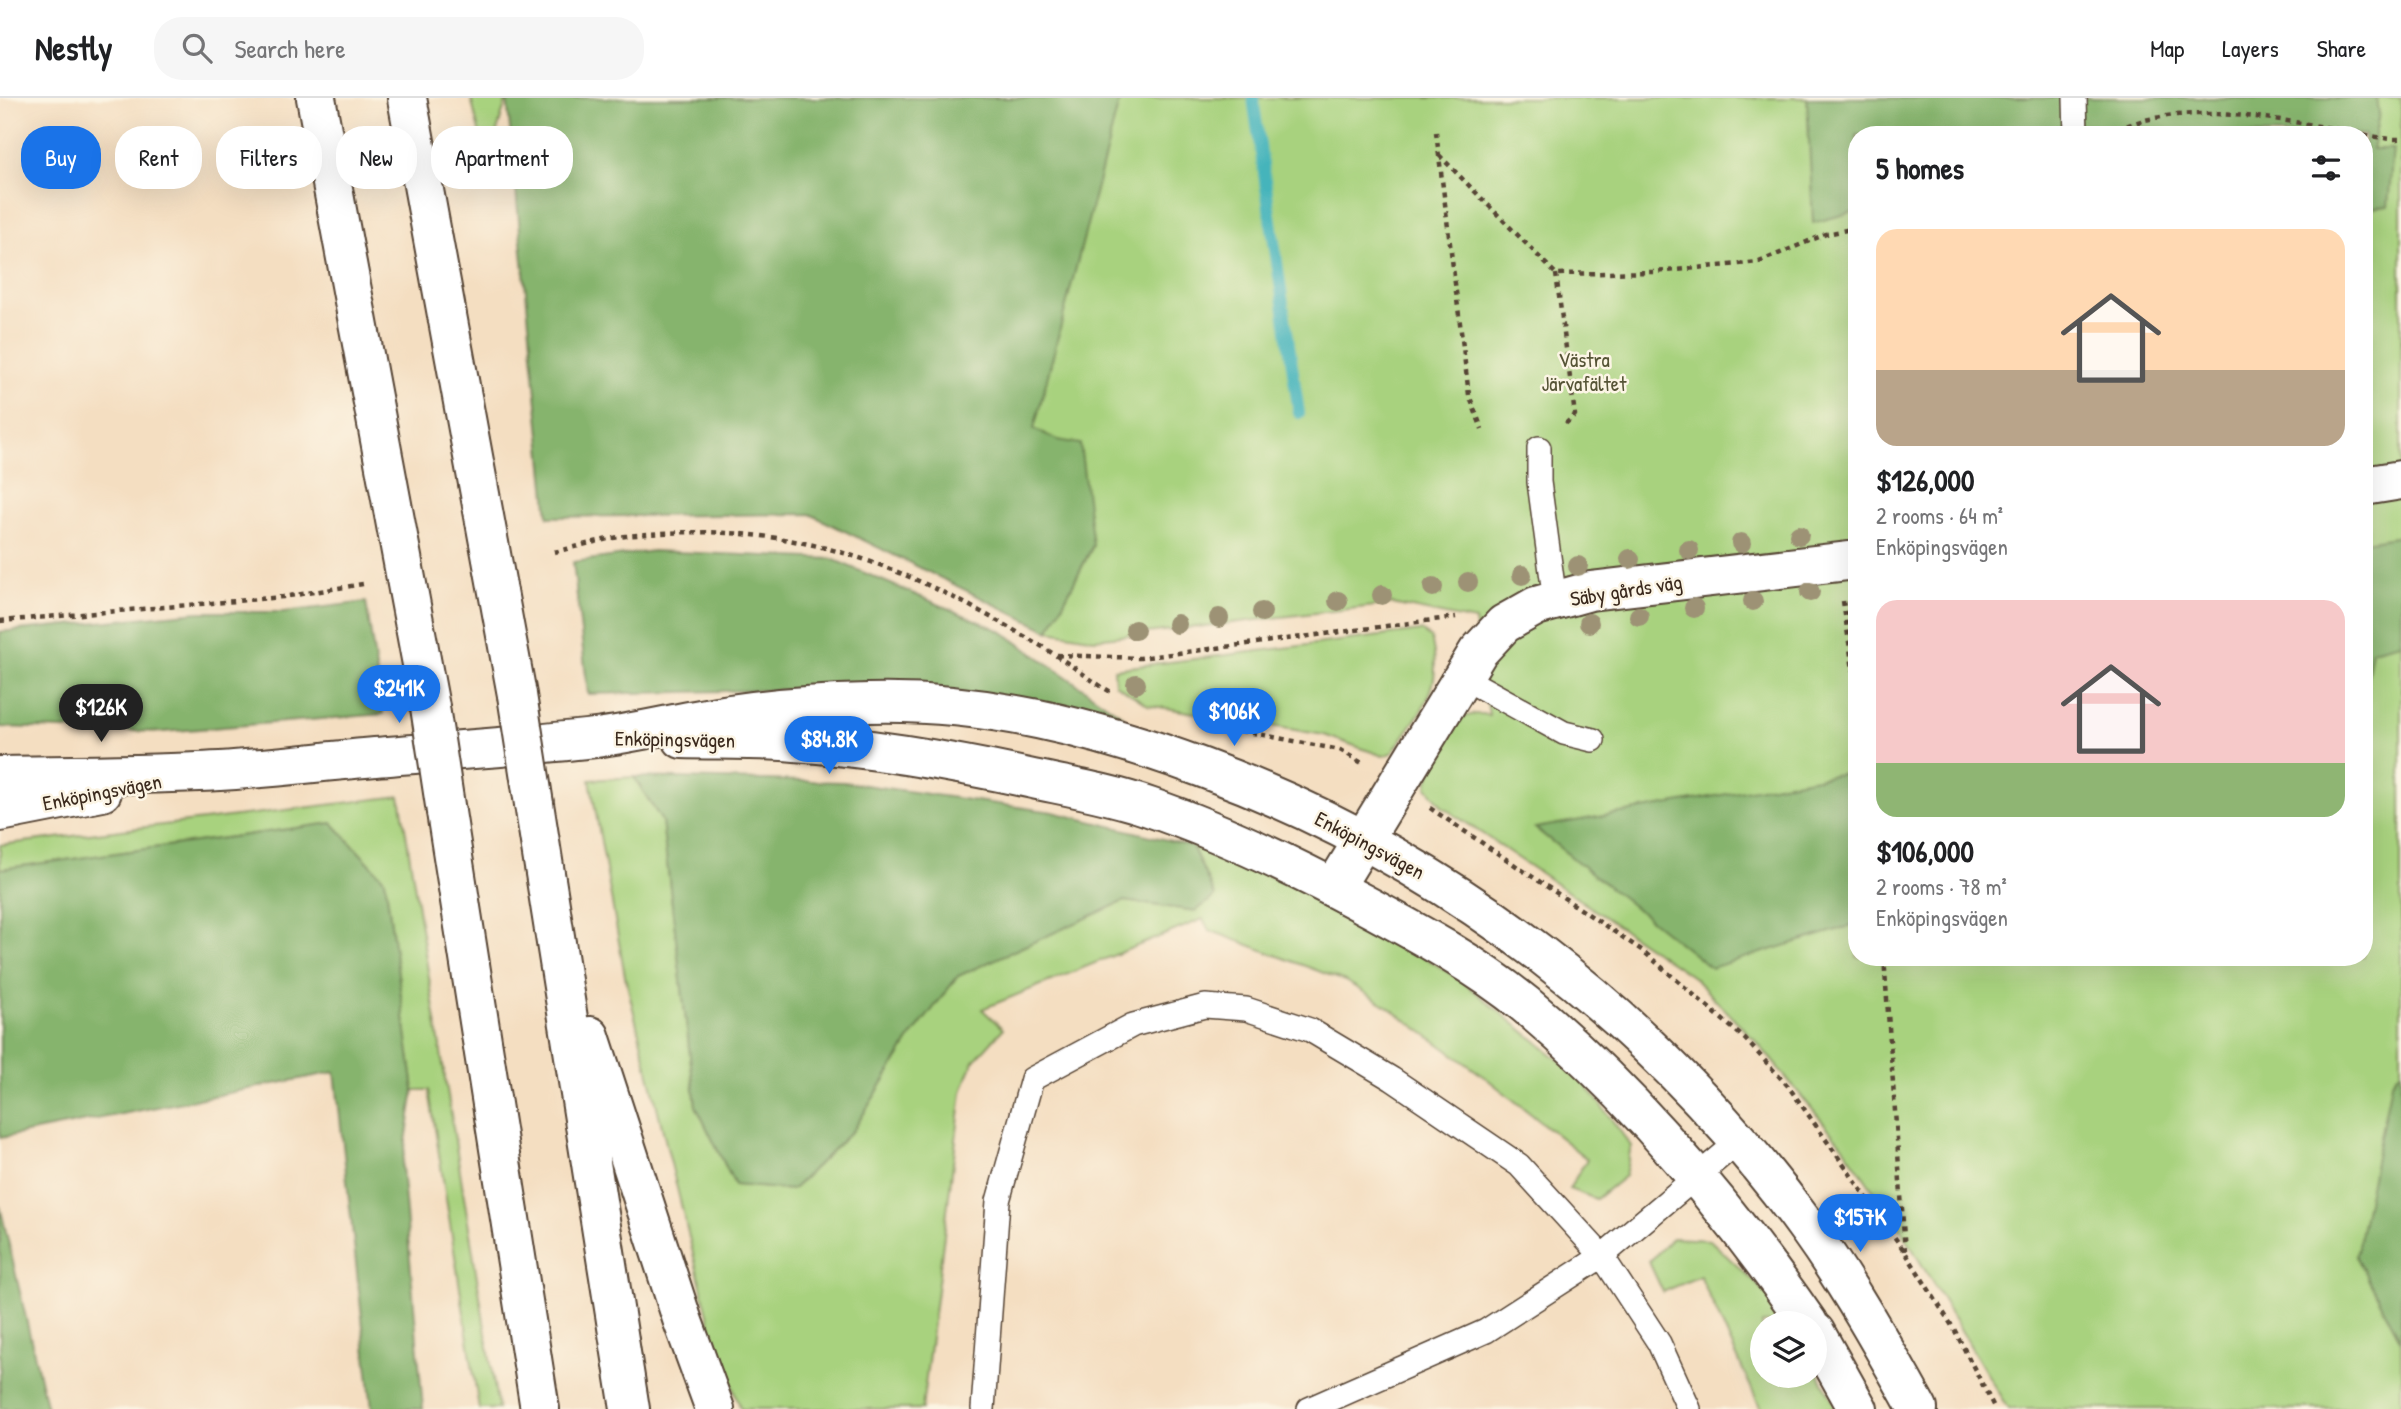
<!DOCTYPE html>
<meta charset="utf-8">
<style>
:root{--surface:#fff;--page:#f6f6f6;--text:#202124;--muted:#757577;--line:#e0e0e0;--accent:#1a73e8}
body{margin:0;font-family:"Patrick Hand",sans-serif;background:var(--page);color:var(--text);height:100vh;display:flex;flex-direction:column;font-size:26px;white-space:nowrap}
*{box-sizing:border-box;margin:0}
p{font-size:23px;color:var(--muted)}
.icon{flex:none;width:38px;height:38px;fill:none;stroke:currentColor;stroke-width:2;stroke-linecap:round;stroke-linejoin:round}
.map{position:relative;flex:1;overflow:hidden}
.drawer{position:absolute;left:1848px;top:28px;width:525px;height:840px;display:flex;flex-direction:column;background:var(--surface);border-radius:28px;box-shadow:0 7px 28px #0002}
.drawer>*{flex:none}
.hud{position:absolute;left:21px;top:28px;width:665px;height:63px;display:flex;gap:14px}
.tools{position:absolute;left:1750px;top:1213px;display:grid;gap:14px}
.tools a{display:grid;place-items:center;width:77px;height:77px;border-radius:50%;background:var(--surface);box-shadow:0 7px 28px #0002;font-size:35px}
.price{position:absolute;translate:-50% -60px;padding:0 16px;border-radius:24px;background:var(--accent);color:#fff;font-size:23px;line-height:46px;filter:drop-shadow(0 2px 4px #0008)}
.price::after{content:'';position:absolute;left:50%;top:42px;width:21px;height:16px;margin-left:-10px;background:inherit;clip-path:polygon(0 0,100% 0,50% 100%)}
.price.current{background:#222;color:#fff}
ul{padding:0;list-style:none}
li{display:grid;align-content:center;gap:14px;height:371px;padding:0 28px}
li span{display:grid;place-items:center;height:217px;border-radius:21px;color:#555}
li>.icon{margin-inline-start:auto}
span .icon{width:126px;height:126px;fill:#fffc;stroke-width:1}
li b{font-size:30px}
h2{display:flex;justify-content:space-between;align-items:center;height:84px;padding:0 28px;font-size:30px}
.chip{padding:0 24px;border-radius:28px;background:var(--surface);box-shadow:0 7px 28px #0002;font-size:24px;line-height:63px}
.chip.current{background:var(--accent);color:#fff}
header{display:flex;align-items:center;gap:42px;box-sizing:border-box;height:98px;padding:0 35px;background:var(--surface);border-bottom:2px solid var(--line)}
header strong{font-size:33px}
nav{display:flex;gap:38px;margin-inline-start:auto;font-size:24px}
.search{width:490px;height:63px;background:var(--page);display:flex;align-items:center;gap:18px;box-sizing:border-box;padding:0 24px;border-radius:28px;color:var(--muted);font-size:26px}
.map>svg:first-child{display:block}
.green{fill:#a8d27e;stroke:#727e4e;stroke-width:2;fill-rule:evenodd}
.forest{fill:#86b46d;stroke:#606f46;stroke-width:2}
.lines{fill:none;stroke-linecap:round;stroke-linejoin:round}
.stream{stroke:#44b4bb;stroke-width:12}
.service-casing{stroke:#574536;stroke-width:26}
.minor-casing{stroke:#574536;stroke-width:42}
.tertiary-casing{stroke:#574536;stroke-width:42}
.motorway-casing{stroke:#574536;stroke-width:42}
.path{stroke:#574536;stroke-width:4.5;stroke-dasharray:5 5;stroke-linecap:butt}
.service{stroke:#fff;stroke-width:23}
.minor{stroke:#fff;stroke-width:38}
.tertiary{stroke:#fff;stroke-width:38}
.motorway{stroke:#fff;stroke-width:38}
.motorway-bridge-casing{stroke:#574536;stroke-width:42;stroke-linecap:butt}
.motorway-bridge{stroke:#fff;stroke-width:38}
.tree{fill:#9d9275}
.labels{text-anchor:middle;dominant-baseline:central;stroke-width:5;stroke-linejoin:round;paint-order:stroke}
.park-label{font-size:21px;fill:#565436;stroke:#fcf5e5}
.street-label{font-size:21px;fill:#3b2a1e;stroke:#fcf5e5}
</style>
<header>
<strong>Nestly</strong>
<div class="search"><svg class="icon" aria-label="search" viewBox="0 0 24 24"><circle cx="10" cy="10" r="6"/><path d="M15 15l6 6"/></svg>Search here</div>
<nav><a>Map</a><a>Layers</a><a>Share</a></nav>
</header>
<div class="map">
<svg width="2401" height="1311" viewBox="0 0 2401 1311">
<rect width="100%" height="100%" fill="#fcf5e5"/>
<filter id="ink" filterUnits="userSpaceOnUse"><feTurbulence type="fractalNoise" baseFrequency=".0143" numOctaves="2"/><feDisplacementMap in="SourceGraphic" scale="14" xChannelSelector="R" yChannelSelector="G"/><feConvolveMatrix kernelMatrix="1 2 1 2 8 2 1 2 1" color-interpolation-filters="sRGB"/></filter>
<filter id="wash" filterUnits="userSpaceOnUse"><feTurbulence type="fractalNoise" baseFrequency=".00686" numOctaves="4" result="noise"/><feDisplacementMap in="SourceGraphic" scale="28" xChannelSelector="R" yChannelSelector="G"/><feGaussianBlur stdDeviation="1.57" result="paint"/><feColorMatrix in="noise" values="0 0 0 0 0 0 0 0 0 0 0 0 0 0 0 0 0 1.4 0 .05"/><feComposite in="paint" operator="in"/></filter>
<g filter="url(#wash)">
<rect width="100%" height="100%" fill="#f4dec1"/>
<path class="green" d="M471 0H507L487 67Z
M584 0H2401V1311H2008L1900 1130 1842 1047 1755 942 1693 879 1443 709 1427 689C1428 674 1447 635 1457 624 1464 616 1479 615 1489 617L1475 523 1392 506 1095 541 1049 533 1093 448ZM1857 37H2364V859H1857Z
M1421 533 1431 540C1445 594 1420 612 1392 655L1383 658 1324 637 1148 607 1115 586 1114 571Z
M634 679 662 723 696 1008 735 1087 792 1092 854 1031 911 939 958 878 1124 803 1196 813 1215 798 1192 748 1339 805 1462 883 1581 980 1631 1048 1625 1078 1596 1101 1569 1091 1587 1061 1486 980 1384 906 1345 883 1209 832 1203 821 982 911 1003 931 973 964 962 994 922 1311H741L713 1237 625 878 590 682Z
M400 698 498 1311H479L429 992H414L385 782 332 725 0 771V747Z
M1672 1140 1710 1142 1787 1215 1792 1225H1762V1278H1815V1269L1837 1311H1761L1700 1178 1663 1194 1649 1164Z"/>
<path class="forest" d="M507 0H1120L1034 331 1058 342 1080 346 1093 447 1049 533 810 416 548 419Z
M1807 0H2377L2379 16 2372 51H2393L2388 108 2364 112V37H1857V113L1813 125Z
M2401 438V545L2372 552 2364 597V444Z
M653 453 832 461 1001 533 1124 619 917 589 588 596 573 464Z
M366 504 383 616 163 634 0 629V534L198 514H284Z
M1857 673V826L1711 870 1535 730Z
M634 679 844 684 1053 714 1192 748 1215 798 1196 813 1124 803 958 878 911 939 854 1031 792 1092 735 1087 696 1008 662 723Z
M332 725 385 782 414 992 402 1069 423 1311H372L335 974 0 1040V771Z
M2401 973V1243L2356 1158 2391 985Z
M0 1108 47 1311H0Z"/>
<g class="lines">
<path class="stream" d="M1253 0 1299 315"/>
</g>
</g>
<g filter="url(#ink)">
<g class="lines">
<defs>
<path id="service" d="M2075 0 2076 37
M1539 350V384L1555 503
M1462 579 1564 635 1593 642
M983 1311 998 1103 1032 981 1133 927 1205 908 1246 911 1310 932 1392 981 1519 1067 1602 1158 1659 1245 1689 1311
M1309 1311 1486 1233 1602 1158 1739 1043"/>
<path id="minor" d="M2364 388 2401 382
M1334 790 1478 554 1504 526 1536 508 1590 493 1857 462"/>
<path id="tertiary" d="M682 641C720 642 758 641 795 644 875 650 955 664 1033 681 1071 689 1112 696 1149 709 1223 734 1293 768 1362 805 1418 835 1476 866 1526 907 1636 999 1727 1108 1808 1225
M0 678C66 677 133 677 199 674 258 672 317 664 375 659 448 653 522 648 595 640 643 634 689 621 737 615 780 609 826 606 869 605 985 602 1096 630 1203 670 1447 760 1656 921 1809 1132 1850 1189 1884 1250 1918 1311
M0 714 102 694
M1815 1234 1858 1311"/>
<path id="motorway" d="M316 0 430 609
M407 0 517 597
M534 706 630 1311
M446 714 540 1311
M590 938 682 1221 715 1311"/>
</defs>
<use href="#service" class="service-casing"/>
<use href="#minor" class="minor-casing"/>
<use href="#tertiary" class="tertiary-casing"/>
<use href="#motorway" class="motorway-casing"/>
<path class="path" d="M1436 34 1469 297 1482 331
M2109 36C2171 0 2278 21 2348 33 2365 36 2384 42 2401 41
M1439 57 1556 176 1655 174 1759 164 1826 136 1857 130
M1556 176 1575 317 1563 328
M554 454C577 449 602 441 626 438 770 423 870 452 994 521 1015 533 1038 545 1058 559 1076 570 1093 584 1111 594
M1843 503 1857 599
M0 523 283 499 363 486
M1057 557 1140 560 1456 519
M1212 627 1340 652 1362 665
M1430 710 1643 853 1745 941 1788 988 1905 1154 1954 1231 1995 1311
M1884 859 1905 1153"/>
<use href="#service" class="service"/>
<use href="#minor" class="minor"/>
<use href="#tertiary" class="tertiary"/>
<use href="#motorway" class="motorway"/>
<defs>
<path id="motorway-bridge" d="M517 597 534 706
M430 609 446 714"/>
</defs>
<use href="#motorway-bridge" class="motorway-bridge-casing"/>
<use href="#motorway-bridge" class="motorway-bridge"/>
</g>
<g class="tree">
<circle cx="1799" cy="437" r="10"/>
<circle cx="1741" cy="445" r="10"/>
<circle cx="1689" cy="452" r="10"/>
<circle cx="1630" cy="461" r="10"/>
<circle cx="1578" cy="468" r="10"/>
<circle cx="1522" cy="477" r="10"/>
<circle cx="1468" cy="484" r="10"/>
<circle cx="1433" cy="489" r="10"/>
<circle cx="1810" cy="494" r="10"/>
<circle cx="1382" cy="497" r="10"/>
<circle cx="1338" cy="503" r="10"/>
<circle cx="1753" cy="503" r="10"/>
<circle cx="1694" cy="510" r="10"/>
<circle cx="1262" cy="514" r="10"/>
<circle cx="1639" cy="518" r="10"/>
<circle cx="1219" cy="520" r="10"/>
<circle cx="1589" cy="525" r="10"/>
<circle cx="1177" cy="526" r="10"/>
<circle cx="1135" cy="532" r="10"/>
<circle cx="1136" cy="586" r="10"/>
</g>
</g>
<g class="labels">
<g class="park-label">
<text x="1584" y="261">Västra<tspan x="1584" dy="24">Järvafältet</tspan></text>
</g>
<g class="street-label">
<text transform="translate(1626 492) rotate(-9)">Säby gårds väg</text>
<text transform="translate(675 641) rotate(1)">Enköpingsvägen</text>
<text transform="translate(102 694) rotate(-11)">Enköpingsvägen</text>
<text transform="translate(1370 747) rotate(28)">Enköpingsvägen</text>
</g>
</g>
</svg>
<div class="tools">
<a><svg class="icon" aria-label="layers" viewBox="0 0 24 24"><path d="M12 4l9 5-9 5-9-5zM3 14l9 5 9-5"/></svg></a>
</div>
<b class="price" style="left:399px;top:627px">$241K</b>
<b class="price current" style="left:101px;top:646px">$126K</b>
<b class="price" style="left:1234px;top:650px">$106K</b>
<b class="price" style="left:829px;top:678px">$84.8K</b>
<b class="price" style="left:1860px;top:1156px">$157K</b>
<div class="hud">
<a class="chip current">Buy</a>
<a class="chip">Rent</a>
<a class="chip">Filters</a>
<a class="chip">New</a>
<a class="chip">Apartment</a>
</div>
<section class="drawer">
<h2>5 homes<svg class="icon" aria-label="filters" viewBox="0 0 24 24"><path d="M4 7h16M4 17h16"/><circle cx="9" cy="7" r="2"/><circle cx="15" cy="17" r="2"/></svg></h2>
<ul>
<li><span style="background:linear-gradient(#ffd9b3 65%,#b9a48a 0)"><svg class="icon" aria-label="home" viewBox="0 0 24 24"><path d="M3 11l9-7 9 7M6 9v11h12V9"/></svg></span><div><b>$126,000</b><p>2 rooms · 64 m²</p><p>Enköpingsvägen</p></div></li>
<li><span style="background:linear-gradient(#f6c9c9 75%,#8fb573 0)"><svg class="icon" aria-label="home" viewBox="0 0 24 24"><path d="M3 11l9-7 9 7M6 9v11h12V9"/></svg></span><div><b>$106,000</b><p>2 rooms · 78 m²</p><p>Enköpingsvägen</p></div></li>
</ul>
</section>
</div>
